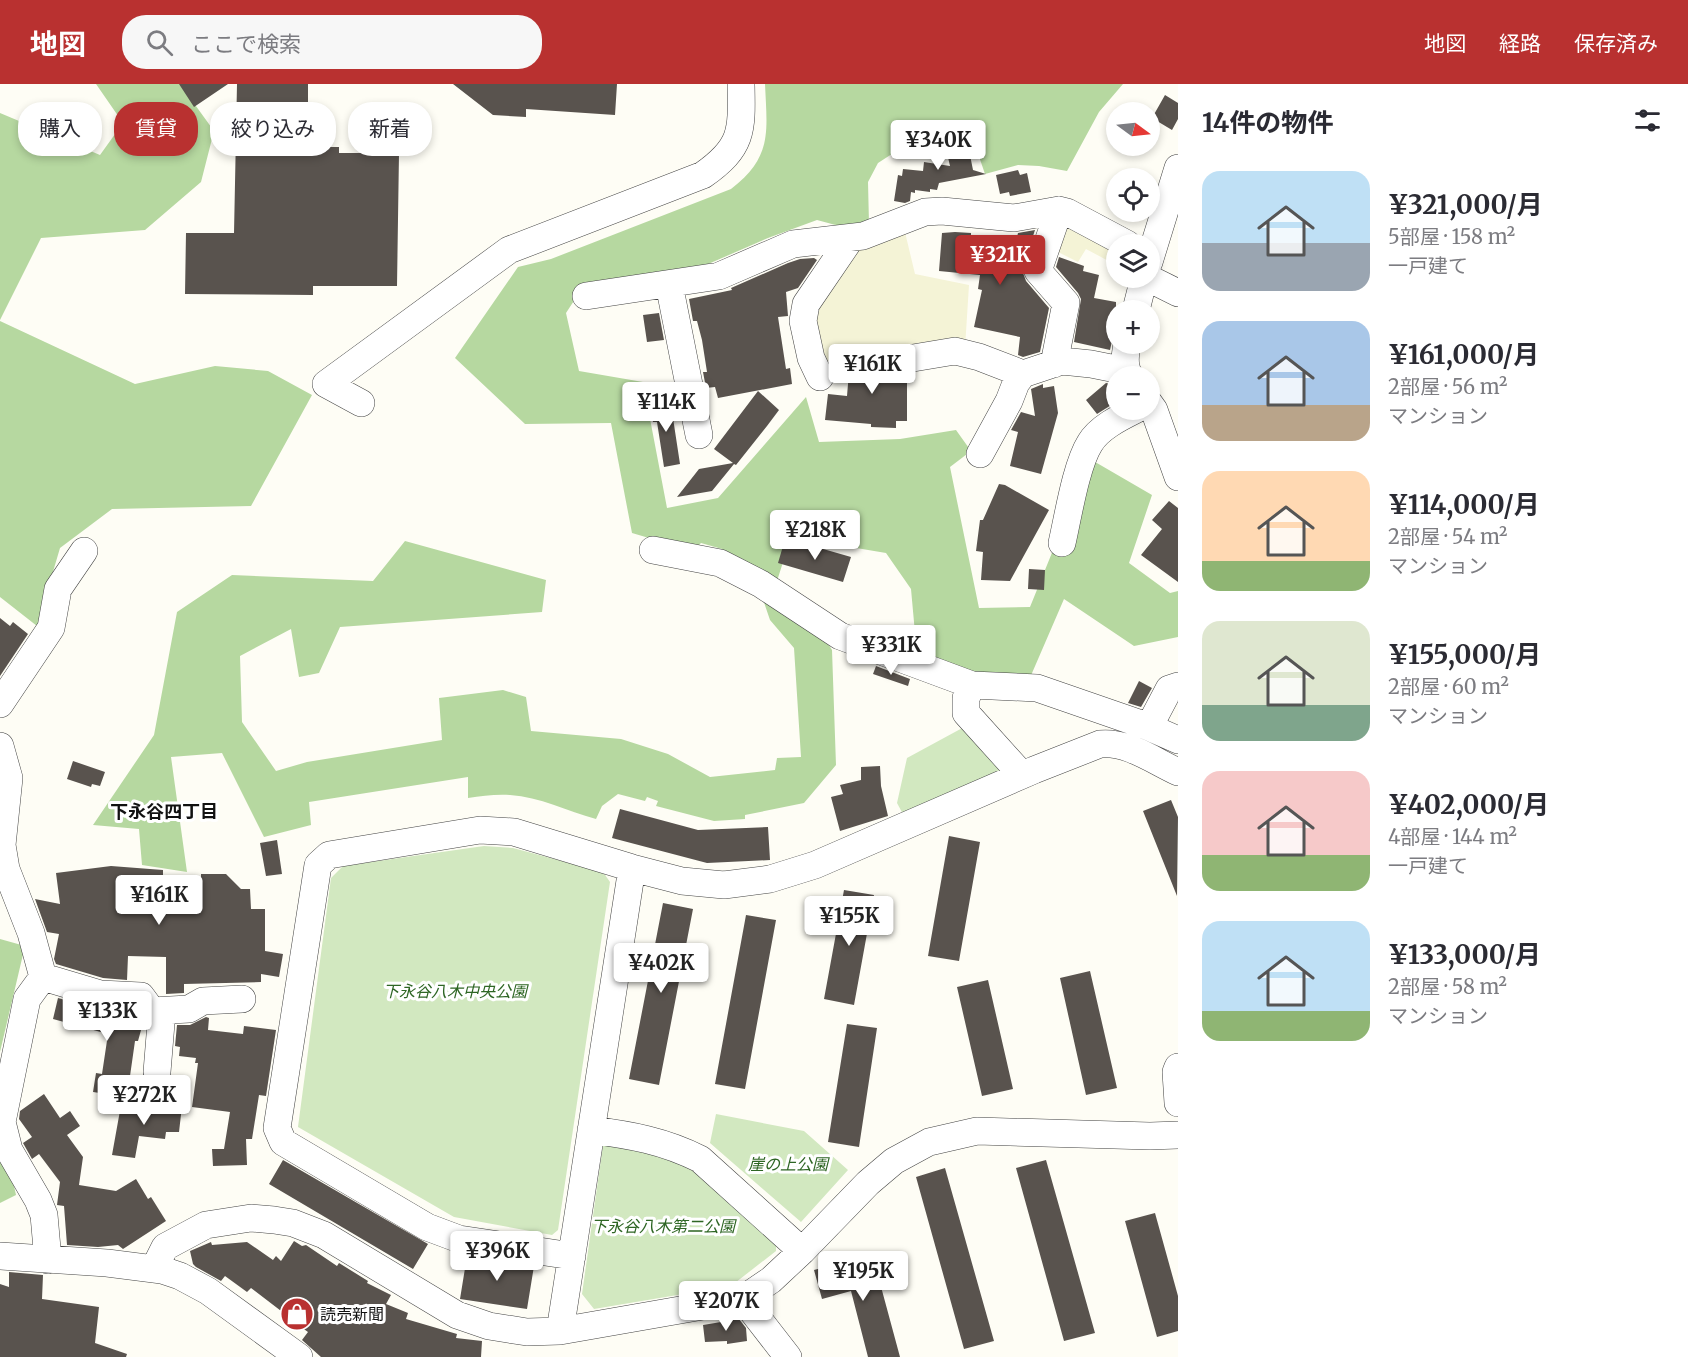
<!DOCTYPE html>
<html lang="ja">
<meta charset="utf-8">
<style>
:root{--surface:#fff;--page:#f7f7f7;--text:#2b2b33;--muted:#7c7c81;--accent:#b93130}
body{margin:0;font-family:Merriweather,"Noto Sans JP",serif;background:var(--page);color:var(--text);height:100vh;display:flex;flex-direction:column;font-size:22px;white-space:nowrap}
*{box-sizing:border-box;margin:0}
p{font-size:20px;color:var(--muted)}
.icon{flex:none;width:33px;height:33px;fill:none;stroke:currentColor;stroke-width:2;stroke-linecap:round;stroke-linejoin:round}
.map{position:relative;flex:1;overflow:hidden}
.panel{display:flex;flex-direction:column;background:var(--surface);width:510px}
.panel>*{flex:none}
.guide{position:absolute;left:18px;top:18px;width:570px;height:54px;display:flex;gap:12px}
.needle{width:39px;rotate:105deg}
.buttons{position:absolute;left:1106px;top:18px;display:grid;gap:12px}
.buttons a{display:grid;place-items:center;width:54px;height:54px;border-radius:50%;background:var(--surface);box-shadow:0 3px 9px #0003;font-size:30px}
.price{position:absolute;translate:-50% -51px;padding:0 14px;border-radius:6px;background:#fff;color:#222;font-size:20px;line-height:39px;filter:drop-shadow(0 2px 3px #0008)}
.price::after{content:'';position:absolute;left:50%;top:36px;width:18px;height:14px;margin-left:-9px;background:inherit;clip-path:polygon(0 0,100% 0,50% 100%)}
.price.active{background:var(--accent);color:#fff}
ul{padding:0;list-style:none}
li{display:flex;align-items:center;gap:18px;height:150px;padding:0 24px}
li span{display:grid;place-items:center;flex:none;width:168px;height:120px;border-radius:18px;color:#555}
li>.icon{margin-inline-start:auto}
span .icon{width:72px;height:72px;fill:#fffc;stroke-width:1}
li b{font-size:26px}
h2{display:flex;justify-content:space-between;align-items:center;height:72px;padding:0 24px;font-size:26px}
.chip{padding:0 21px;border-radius:24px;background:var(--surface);box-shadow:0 3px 9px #0003;font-size:21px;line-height:54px}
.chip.active{background:var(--accent);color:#fff}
header{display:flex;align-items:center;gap:36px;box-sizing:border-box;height:84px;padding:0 30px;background:var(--accent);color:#fff}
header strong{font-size:28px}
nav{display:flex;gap:33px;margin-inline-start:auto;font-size:21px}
.search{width:420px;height:54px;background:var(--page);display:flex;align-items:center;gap:15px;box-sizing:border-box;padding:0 21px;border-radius:24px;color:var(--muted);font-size:22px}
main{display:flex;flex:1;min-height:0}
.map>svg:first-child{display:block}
.farmland{fill:#f4f3d6}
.green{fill:#d2e8c0}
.forest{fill:#b6d8a0}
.building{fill:#59534e}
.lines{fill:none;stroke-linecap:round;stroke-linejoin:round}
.minor-casing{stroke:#444;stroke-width:28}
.minor{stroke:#fff;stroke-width:27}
.labels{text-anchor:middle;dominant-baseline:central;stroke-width:6;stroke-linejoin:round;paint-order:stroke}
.park-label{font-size:16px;font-style:italic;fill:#2e6624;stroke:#fff}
.poi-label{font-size:16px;fill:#111;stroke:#fff;text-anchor:start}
.neighbourhood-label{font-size:18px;font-weight:bold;fill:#111;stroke:#fff}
</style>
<header>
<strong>地図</strong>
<div class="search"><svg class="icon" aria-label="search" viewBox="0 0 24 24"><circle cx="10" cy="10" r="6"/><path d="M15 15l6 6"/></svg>ここで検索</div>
<nav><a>地図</a><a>経路</a><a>保存済み</a></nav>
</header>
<main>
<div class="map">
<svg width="1178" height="1273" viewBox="0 0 1178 1273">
<rect width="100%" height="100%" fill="#fefdf5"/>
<path class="farmland" d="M1063 131 1116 160V181L1086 165 1078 178 1052 165Z
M904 144 915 190 969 201 965 264 912 268 899 276 898 266 818 279 816 215 854 163Z"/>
<path class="green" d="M966 642 1000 686 904 732 897 719 907 674Z
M484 762 513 764 603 788 610 798 558 1146 552 1151 454 1133 298 1043 331 794 343 782Z
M716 1030 804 1047 848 1086 801 1138 710 1059Z
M604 1054 698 1078 776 1151V1167L731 1202 594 1225 582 1210Z"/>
<path class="forest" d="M96 0H180L214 47 201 98 145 146 41 154 0 236V29L100 71 123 39Z
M765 0H1123L1099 28 1067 87 1039 82 1018 81 985 90 972 52 936 48 915 55 878 79 868 98 869 140 854 146 817 136 768 154 699 184 579 209 566 229 579 287 643 298 667 424 718 414 806 313 819 358 900 355 956 346 971 367 950 383 979 524 1030 523 1090 375 1152 411 1129 479 1170 509 1178 507V553L1134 562 1064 515 1026 603 917 571 911 505 886 469 791 453 777 497 809 529 832 566 836 681 804 719 745 731V735L714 737 656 722 658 717 647 713 645 717 618 710 602 722 596 735C567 727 540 713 510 711 496 710 482 712 468 714V693L309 718 311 741 264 753 222 669 171 673 187 788 142 781 139 745 93 741 154 651 177 528 232 491 373 497 405 457 546 496 542 528 340 543 319 589 299 593 291 545 240 572 242 638 276 687 307 678 442 656 439 614 503 606 526 613 531 647 621 655 668 670 710 693 775 686 777 674 801 673 794 564 770 536 755 492 721 474 722 465 701 459 693 467 632 449 611 339 525 340 455 274 518 183 551 175 731 105C773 73 767 47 765 0Z
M0 237 135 300 215 282 268 287 312 311 251 422 112 425 60 464 37 542 0 513Z
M0 855 25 862 0 968Z
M0 1039 16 1111 0 1119Z"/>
<path class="building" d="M179 0H228L194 23Z
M237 0H308V28L322 27V63H339V69H399L397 202H313V211L185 210 186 149H234Z
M453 0H617L615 31 526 25V33L493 31Z
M1165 11 1178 19V35L1172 46 1152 34Z
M966 51 973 86 986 90 939 99 937 106 930 105V108L915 106V109L911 108 910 117 905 119 894 117 898 91 902 92 903 85 923 87 924 78 950 82 944 56Z
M1018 86 1020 91 1027 89 1031 108 1010 112 1009 108 1000 110 996 91Z
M1035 146 1023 182V189L1026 197 1049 224 1040 268 1023 273 1018 271 1020 253 974 243 982 206 978 205 980 191 939 187 942 149 955 148 971 149V154L1011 160 1012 152 1017 153 1018 149Z
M1059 173 1084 182 1083 187 1099 191 1094 214 1116 218V249L1112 257 1110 266 1074 258 1081 215 1078 209 1056 183Z
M814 174 817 176 798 204 786 208 788 232 778 233 786 285 790 284 792 300 718 314 715 303 706 304 703 288H707L702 256 697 237H693L689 215 732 206 731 204 788 179 800 175Z
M659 229 664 256 647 258 643 231Z
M886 268 888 286 900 283 907 288V337H896V344L871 343V340L825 336 828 310 847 312 849 288 862 289 860 272Z
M1106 299 1116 301V318L1097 330 1086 316Z
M1043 300V304L1054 302 1058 329 1041 390 1010 382 1018 348 1011 346 1021 328 1035 332 1031 305Z
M758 307 779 326 767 342 736 381 734 380 712 407 677 413 699 385 733 379 714 365Z
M666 318 667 321H671L680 380 664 383 657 338H653L651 320Z
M999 400 1005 401 1049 426 1010 497 981 496 983 468 976 467 980 436H983Z
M1169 417 1178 424V498L1141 471 1162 445 1152 436Z
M792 456 851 473 843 498 778 479 783 462 790 464Z
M1029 485 1045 486 1044 506 1028 505Z
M0 534 10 542 13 538 28 550 0 592Z
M876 582 910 595 908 602 873 590Z
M1139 597 1152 604 1141 623 1128 619Z
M73 677 105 688 100 702 92 700 91 703 67 695Z
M880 682 881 702 888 732 840 747 831 713 843 710 840 701 861 696V683Z
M1171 716 1178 733 1177 812 1143 727Z
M620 725 698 746 768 743 770 776 707 779 612 754Z
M949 752 980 758 959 877 928 872Z
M277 756 282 790 266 792 260 759Z
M111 782 163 786V795L201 796V790H226L241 805H250L251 825H265V867L283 870 279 893 261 890V898L184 900V909L166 910V873L128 872 127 896 103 894 56 880 54 875 59 850 47 848 35 815 60 820 56 789Z
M844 806 874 811 854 921 824 915Z
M663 819 693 825 659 1001 629 995Z
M746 831 776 836 745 1005 715 1000Z
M1090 887 1117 1004 1086 1011 1060 894Z
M988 896 1013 1005 982 1012 957 903Z
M58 914 96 925 133 927 143 939 138 957H135L127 1013 93 1008 96 989 102 990 108 950 53 935Z
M206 933 209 934 208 946 243 950 244 942 276 946 266 1012 259 1011 252 1055H246L247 1081 213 1082 212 1065H224L230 1028 192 1023 198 979H195L196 974 179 972 180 963 175 962 177 941H190Z
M847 940 877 944 859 1063 828 1058Z
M44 1010 60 1034 70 1027 80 1042 67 1051 83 1073 79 1101 116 1107 136 1095 148 1115 151 1113 166 1137 123 1165 118 1161 98 1163 67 1161 64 1122 57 1121 60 1098 39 1070 32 1075 23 1059 32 1053 19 1035 20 1027Z
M161 1019 182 1022 179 1048H166L165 1055 139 1052 135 1074 112 1071 121 1021 160 1026Z
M283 1076 428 1160 413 1185 269 1100Z
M1046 1076 1095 1249 1064 1257 1016 1084Z
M945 1084 994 1257 964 1265 916 1093Z
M1155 1129 1178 1212V1247L1157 1253 1125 1137Z
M294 1157 302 1162 306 1161 337 1182 339 1179 368 1197 367 1199 391 1211 386 1220 408 1229 406 1235 457 1250 456 1254 482 1257 481 1273H321L302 1256 308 1248 284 1231 285 1230 251 1204 247 1208 225 1192 221 1197 196 1183 193 1180 190 1167 211 1158 212 1161 247 1158 273 1176 276 1172 281 1177Z
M873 1170 880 1199 900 1273H868L851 1207 822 1215 814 1186Z
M467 1172 534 1182 527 1225 460 1215Z
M9 1188 43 1191 42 1215 99 1223 95 1259 127 1270 126 1273H0V1200L9 1203Z
M739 1235 746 1244 747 1257 727 1260V1257L705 1258 703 1241Z"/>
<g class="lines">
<defs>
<path id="minor" d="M1149 178 1178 84
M1148 194 1178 209
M669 200 699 351
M586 212 719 192 793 160 863 152 925 128 942 127 1014 134 1059 126 1067 128 1127 160
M1136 226 1144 194
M1127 260C1125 271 1123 283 1130 292
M913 274 955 267 979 273 1023 290 1062 277 1091 280 1126 287
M1054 280 1066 219 1038 187 1059 126
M820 293 811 274 803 237 806 220 851 154
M361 319 326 300 509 166 703 91C743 63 742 47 741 0
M1149 319 1154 326 1178 393
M980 370 1009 317 1016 299 1023 290
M1062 459C1068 433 1076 381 1090 359 1099 344 1119 334 1135 326
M653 466 720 479 761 500 840 552 972 601 1037 604 1144 641 1178 656
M972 601 966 614V629L1022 691
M0 620 51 544 58 505 84 467
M1149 643 1169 605 1178 602
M0 662 9 694 2 761 6 785 31 849 43 893 27 915 2 1038 9 1066 38 1116 44 1131 48 1176
M43 893 100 910 141 912 152 927 189 925 203 917 242 915
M1178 983 1176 988 1178 1019
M157 988 162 927
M591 1046C631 1051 664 1057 700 1075L802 1167
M0 1172 107 1179 162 1186 180 1192 208 1207 299 1273
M572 1172 459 1155 427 1143 283 1058 277 1044 318 781 329 771 480 746 514 748 632 784 682 797 724 801 770 795 815 781 1034 686 1100 660C1127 657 1154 677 1178 688
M155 1183 165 1163 206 1141 251 1134 274 1136 293 1139 324 1151 457 1231 489 1242 527 1248 560 1247 743 1215 771 1196 802 1167 868 1099 894 1077 929 1058 977 1047 1150 1052 1178 1051
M743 1215 788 1273
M560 1247 632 784"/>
</defs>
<use href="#minor" class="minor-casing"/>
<use href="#minor" class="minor"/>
</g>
<defs>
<symbol id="shop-disc" viewBox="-11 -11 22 22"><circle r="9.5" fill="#b93130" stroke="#fff"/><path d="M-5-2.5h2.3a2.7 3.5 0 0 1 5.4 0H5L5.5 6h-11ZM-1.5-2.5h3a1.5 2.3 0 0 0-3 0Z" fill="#fff"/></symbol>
</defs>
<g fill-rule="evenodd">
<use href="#shop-disc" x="278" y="1211" width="38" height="38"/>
</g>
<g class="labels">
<g class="park-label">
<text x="455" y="907">下永谷八木中央公園</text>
<text x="788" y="1080">崖の上公園</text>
<text x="663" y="1142">下永谷八木第二公園</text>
</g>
<g class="poi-label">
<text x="320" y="1230">読売新聞</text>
</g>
<g class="neighbourhood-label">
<text x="164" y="727">下永谷四丁目</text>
</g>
</g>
</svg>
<div class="buttons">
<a><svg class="needle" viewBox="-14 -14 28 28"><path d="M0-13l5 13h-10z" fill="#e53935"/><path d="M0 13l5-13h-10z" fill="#7c7c81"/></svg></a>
<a><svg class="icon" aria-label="locate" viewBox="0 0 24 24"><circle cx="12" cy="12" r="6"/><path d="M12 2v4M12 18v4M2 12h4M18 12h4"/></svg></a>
<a><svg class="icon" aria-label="layers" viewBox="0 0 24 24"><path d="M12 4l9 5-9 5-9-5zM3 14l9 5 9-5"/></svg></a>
<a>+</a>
<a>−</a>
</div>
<b class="price" style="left:938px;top:87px">¥340K</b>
<b class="price active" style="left:1000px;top:202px">¥321K</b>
<b class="price" style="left:872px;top:311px">¥161K</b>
<b class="price" style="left:666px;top:349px">¥114K</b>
<b class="price" style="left:815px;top:477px">¥218K</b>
<b class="price" style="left:891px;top:592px">¥331K</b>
<b class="price" style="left:159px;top:842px">¥161K</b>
<b class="price" style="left:849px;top:863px">¥155K</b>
<b class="price" style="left:661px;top:910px">¥402K</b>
<b class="price" style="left:107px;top:958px">¥133K</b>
<b class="price" style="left:144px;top:1042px">¥272K</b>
<b class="price" style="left:497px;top:1198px">¥396K</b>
<b class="price" style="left:863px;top:1218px">¥195K</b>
<b class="price" style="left:726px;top:1248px">¥207K</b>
<div class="guide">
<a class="chip">購入</a>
<a class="chip active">賃貸</a>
<a class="chip">絞り込み</a>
<a class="chip">新着</a>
</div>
</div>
<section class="panel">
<h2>14件の物件<svg class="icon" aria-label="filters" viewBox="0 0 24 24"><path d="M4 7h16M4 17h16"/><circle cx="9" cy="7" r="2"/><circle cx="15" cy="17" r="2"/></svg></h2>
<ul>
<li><span style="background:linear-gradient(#bfe0f5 60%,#9aa5b1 0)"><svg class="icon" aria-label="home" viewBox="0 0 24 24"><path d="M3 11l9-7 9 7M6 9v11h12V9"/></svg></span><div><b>¥321,000/月</b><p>5部屋 · 158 m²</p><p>一戸建て</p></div></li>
<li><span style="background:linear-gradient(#a9c7e8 70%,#b9a48a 0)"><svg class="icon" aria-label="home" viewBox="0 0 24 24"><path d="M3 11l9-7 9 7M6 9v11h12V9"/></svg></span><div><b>¥161,000/月</b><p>2部屋 · 56 m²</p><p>マンション</p></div></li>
<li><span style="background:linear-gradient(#ffd9b3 75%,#8fb573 0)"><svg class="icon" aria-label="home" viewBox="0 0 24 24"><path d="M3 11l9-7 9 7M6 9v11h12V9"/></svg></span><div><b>¥114,000/月</b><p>2部屋 · 54 m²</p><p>マンション</p></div></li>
<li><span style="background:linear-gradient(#dfe7d0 70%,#7fa58c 0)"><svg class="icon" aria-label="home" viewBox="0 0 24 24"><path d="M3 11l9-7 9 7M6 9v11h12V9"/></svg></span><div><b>¥155,000/月</b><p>2部屋 · 60 m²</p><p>マンション</p></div></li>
<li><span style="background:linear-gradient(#f6c9c9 70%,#8fb573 0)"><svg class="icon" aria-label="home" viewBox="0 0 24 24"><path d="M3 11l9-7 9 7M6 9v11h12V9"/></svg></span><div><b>¥402,000/月</b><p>4部屋 · 144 m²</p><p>一戸建て</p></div></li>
<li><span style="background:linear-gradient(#bfe0f5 75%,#8fb573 0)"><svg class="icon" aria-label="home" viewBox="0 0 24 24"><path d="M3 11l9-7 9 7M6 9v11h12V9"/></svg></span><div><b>¥133,000/月</b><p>2部屋 · 58 m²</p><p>マンション</p></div></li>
</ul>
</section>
</main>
